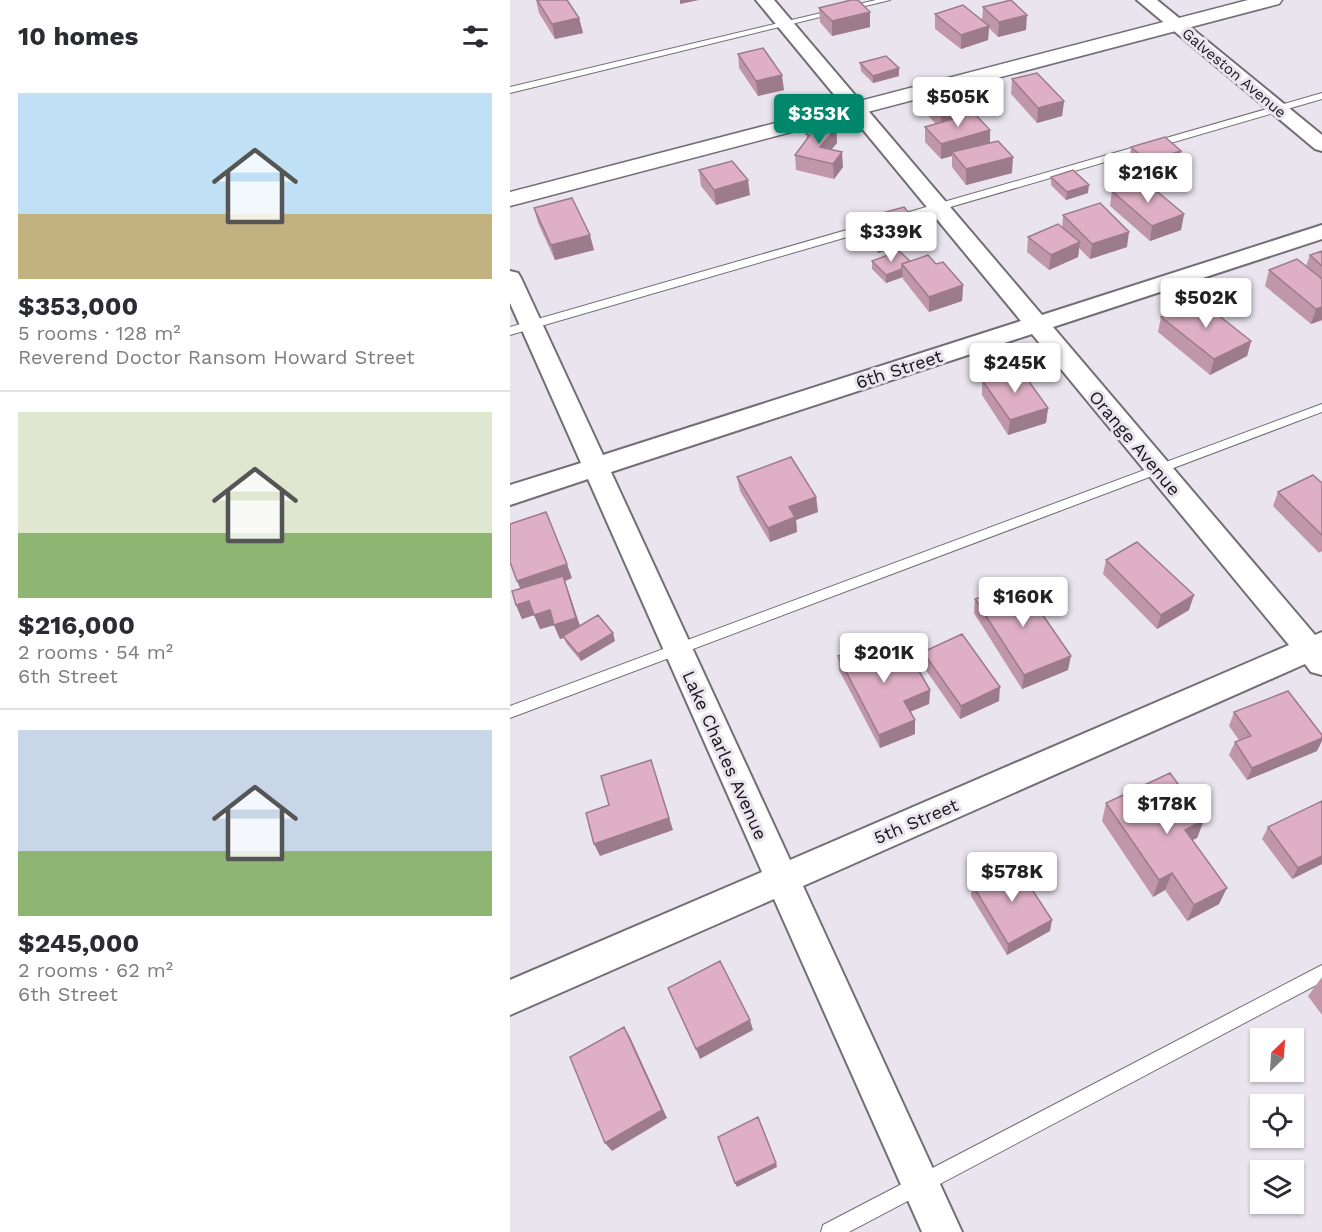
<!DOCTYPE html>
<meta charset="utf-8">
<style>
:root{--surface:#fff;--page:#f7f7f7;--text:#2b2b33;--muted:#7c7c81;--line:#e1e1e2;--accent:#00866a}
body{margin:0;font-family:"Work Sans",sans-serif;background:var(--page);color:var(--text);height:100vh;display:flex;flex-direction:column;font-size:22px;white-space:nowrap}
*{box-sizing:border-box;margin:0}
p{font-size:20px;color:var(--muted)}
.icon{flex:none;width:33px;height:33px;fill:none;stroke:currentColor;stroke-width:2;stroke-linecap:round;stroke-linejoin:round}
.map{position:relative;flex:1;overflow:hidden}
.details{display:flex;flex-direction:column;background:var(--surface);width:510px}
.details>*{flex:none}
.needle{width:39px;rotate:25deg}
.fabs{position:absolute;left:740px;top:1028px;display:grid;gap:12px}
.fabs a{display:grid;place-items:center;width:54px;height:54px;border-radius:0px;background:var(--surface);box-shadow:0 2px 4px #0004;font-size:30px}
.price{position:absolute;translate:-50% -51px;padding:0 14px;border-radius:6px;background:#fff;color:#222;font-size:20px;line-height:39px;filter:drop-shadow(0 2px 3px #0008)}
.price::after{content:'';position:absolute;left:50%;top:36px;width:18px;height:14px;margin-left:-9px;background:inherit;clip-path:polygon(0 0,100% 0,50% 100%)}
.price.selected{background:var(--accent);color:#fff}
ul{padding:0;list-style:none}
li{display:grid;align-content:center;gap:12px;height:318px;padding:0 18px}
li+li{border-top:2px solid var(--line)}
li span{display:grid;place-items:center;height:186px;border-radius:0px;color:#555}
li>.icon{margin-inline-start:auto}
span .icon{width:108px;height:108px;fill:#fffc;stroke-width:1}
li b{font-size:26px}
h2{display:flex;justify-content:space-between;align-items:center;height:72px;padding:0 18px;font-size:26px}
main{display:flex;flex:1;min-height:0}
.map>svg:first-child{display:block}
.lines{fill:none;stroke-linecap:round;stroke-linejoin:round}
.lane-casing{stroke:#736d76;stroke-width:2}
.street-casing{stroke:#736d76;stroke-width:4}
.secondary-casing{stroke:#736d76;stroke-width:3}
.lane{fill:#fff;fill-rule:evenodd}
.street{fill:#fff;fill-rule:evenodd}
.secondary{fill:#fff;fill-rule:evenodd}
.wall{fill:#c097a9}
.shaded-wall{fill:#9c7b8a}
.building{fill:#dfb0c5;stroke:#9c7b8a;stroke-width:1.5}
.labels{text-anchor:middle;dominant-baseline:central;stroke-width:6;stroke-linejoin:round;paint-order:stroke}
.far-street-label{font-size:15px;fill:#181619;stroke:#eae4ee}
.street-label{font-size:18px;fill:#181619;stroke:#eae4ee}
</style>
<main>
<section class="details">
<h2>10 homes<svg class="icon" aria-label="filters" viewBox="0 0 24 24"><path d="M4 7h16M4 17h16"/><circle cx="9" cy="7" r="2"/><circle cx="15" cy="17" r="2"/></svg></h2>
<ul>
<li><span style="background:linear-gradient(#bfe0f5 65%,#c2b280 0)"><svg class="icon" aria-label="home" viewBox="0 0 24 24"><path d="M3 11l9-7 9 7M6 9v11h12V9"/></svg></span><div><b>$353,000</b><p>5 rooms · 128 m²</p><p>Reverend Doctor Ransom Howard Street</p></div></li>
<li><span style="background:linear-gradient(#dfe7d0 65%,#8fb573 0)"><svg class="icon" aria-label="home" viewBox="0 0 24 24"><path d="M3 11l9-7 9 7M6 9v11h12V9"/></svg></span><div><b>$216,000</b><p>2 rooms · 54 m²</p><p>6th Street</p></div></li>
<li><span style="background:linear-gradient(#c9d6e8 65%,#8fb573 0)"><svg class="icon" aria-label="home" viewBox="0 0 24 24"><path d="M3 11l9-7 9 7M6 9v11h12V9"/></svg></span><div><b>$245,000</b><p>2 rooms · 62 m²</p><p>6th Street</p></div></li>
</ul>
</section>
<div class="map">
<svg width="812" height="1232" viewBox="0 0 812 1232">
<rect width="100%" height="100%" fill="#eae4ee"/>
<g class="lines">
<defs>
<path id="lane" d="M366 0H380L0 93V87Z
M812 93V99L0 335V327Z
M812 404V412L0 718V706Z
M812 965V982L339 1232H311L313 1225Z"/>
<path id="street" d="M246 0H264L532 315 812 225V239L543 327 805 635 812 632V675L801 672 795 664 293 886 452 1232H412L264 899 0 1015V980L252 872 78 479 0 505V485L71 463 0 303V271L8 273 11 278 93 455 511 321ZM522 334 779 645 280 860 101 472Z
M627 0H647L812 135V151L805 149Z"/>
<path id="secondary" d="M738 0H772L769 4 0 206V192Z"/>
</defs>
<use href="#lane" class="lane-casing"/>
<use href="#street" class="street-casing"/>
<use href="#secondary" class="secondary-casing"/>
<use href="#lane" class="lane"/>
<use href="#street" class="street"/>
<use href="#secondary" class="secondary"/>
</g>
<path class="wall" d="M26 0H57L69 18 73 33 45 39 29 13Z
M473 7 516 30 488 37 479 28 478 40 451 49 425 29V14L472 21Z
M309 8 360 12V27L322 36 310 22Z
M228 54 274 90 248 96 229 68Z
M350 63 389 76 363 83 351 71Z
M502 79 554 101 552 116 527 123 501 94Z
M411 93 460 114 502 173 456 185 442 167V156L431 159 415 142V127L426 124 411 108Z
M326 128 327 143 321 149 333 167 324 179 286 170 285 155 297 140 296 134Z
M621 147 668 166 635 176 619 162Z
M189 170 240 195 206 205 191 186Z
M541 177 578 193 556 200 541 185Z
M602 191 634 192 674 214 671 230 640 241 600 206Z
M24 208 84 250 45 260 28 223Z
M553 215 617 247 580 259 569 248 568 257 539 270 517 252 518 237 552 228Z
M354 218 409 241 368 253 354 233Z
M812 251V320L801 324 755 286 759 270 796 266 800 255Z
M362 261H400L426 264 453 285 452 301 419 312 393 279V277L376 283 362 269Z
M651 317 741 341 737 356 700 375 648 332Z
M472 380 538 408 536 423 498 435 472 395Z
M227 477 306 497 308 512 286 520 287 532 260 542 230 491Z
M812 483V551L809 553 763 506 768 492Z
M596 560 679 610 647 629 593 574Z
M62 578 55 581 70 626 105 641 71 661 56 643 54 638 50 639 44 625 30 629 24 615 12 619 6 605 10 589Z
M465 599 558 670 512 689 464 613Z
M413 652 489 701 450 719 413 666Z
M328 656H378L420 690 419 704 400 712 405 734 370 748 329 670Z
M724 712 807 751 737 780 719 755 725 742 729 740 719 726Z
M596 803 694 820 687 838 682 840 709 904 677 921 655 890 643 897 592 821Z
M758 827 812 864 782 879 752 839Z
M462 884 540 931 497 955 461 896Z
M812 977V1015L798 996Z"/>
<path class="shaded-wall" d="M170 0H189L170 4Z
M360 12V27L322 36V21Z
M517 15 516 30 488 37 489 22Z
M69 18 73 33 45 39 42 24Z
M479 26 478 40 451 49V35Z
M389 68V76L363 83V76Z
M272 75 274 90 248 96 246 81Z
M554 101 552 116 527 123 528 108Z
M460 106V121L431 129V114Z
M326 128 327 143 311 162 310 147Z
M480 130V145L442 152V156L431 159V144Z
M671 151 668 166 635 176 637 161Z
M332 152 333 167 324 179 323 164Z
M503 157 502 173 456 185V169Z
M238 180 240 195 206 205 204 190Z
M579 185 578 193 556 200 557 192Z
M674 214 671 230 640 241 642 226Z
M409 226V241L368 253V237Z
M619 232 617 247 580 259 582 244Z
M80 235 84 250 45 260 41 245Z
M570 242 568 257 539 270 541 255Z
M392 269 393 277 376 283V275Z
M453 285 452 301 419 312V297Z
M812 307V320L801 324 806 309Z
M741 341 737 356 700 375 704 359Z
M538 408 536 423 498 435 500 420Z
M306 497 308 512 286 520 287 532 260 542 258 528 279 507Z
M57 564 62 578 55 581 72 632 53 636 54 638 50 639 44 625 66 618 13 595 7 581Z
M684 595 679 610 647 629 651 615Z
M19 601 40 610 45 625 30 629 24 615 12 619 6 605Z
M103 633 105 641 71 661 68 654Z
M561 656 558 670 512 689 514 675Z
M490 687 489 701 450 719 451 706Z
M420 690 419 704 394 714V701Z
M405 720V734L370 748 369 735Z
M812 738V741L807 751 737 780 742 768Z
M145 773 163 830 90 856 84 844Z
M694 820 687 838 668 847 675 830Z
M812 856V864L782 879 788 868Z
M662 873 655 890 643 897 649 880Z
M717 888 709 904 677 921 684 905Z
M542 920 540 931 497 955 498 944Z
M240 1020 243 1030 190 1059 186 1049Z
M114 1027 120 1037 157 1118 102 1151 95 1143Z
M266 1163 267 1167 227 1187 225 1183Z"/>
<path class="building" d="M27 0H57L69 18 42 24Z
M341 0H348L360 12 322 21 309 8Z
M501 0 517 15 489 22 473 7Z
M453 5 479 26 451 35 425 14Z
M253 48 272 75 246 81 228 54Z
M376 56 389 68 363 76 350 63Z
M527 73 554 101 528 108 502 79Z
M440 85 460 106 431 114 411 93Z
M464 113 480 130 431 144 415 127Z
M305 123 326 128 310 147 332 152 323 164 285 155 300 135 296 134Z
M655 137 671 151 637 161 621 147Z
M488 141 503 157 456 169 442 152Z
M222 161 238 180 204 190 189 170Z
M563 170 579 185 557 192 541 177Z
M624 183 634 192 644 189 674 214 642 226 602 191Z
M62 198 80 235 41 245 24 208Z
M590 203 619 232 582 244 553 215Z
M394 207 409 226 368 237 354 218Z
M548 224 570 242 541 255 518 237Z
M389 251 400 261 392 264V269L376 275 362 261Z
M812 251V266L800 255Z
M418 255 426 264 433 262 453 285 419 297 392 264Z
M787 259 812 279V307L806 309 759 270Z
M688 299 741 341 704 359 651 317Z
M510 369 538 408 500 420 472 380Z
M281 457 306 497 279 507 285 517 258 528 227 477Z
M803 475 812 483V535L768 492Z
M36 512 57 564 7 581 0 562V524Z
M627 542 684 595 651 615 596 560Z
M53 576 66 618 44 625 40 610 24 615 19 601 6 605 2 591Z
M510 582 561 656 514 675 465 599Z
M88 615 103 633 68 654 53 636Z
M452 634 490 687 451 706 413 652Z
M369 641 378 656 396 649 420 690 394 701 405 720 369 735 328 656Z
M778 691 812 735V738L742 768 725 742 741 736 724 712Z
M141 760 159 818 84 844 76 813 99 805 91 776Z
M660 773 694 820 675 830 717 888 684 905 662 873 649 880 596 803Z
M812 801V856L788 868 758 827Z
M504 862 542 920 498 944 462 884Z
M210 961 240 1020 186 1049 158 988Z
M114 1027 152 1110 95 1143 60 1057Z
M248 1117 266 1163 225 1183 208 1137Z"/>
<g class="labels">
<g class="far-street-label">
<text transform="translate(724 73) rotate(40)">Galveston Avenue</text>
</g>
<g class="street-label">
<text transform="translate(389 369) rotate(-18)">6th Street</text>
<text transform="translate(625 443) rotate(50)">Orange Avenue</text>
<text transform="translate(215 755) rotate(66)">Lake Charles Avenue</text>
<text transform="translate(406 821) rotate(-23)">5th Street</text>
</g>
</g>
</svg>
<div class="fabs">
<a><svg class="needle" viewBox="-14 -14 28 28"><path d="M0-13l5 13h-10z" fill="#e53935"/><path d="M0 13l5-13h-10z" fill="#7c7c81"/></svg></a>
<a><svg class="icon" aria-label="locate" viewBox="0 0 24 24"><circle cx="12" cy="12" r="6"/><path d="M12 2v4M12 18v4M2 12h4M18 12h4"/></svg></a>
<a><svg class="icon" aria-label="layers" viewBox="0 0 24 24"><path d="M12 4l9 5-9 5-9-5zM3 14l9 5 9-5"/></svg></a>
</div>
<b class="price" style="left:448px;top:128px">$505K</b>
<b class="price selected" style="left:309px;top:145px">$353K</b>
<b class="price" style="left:638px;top:204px">$216K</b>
<b class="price" style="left:381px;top:263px">$339K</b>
<b class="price" style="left:696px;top:329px">$502K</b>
<b class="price" style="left:505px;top:394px">$245K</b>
<b class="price" style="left:513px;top:628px">$160K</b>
<b class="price" style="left:374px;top:684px">$201K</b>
<b class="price" style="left:657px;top:835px">$178K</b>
<b class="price" style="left:502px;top:903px">$578K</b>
</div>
</main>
